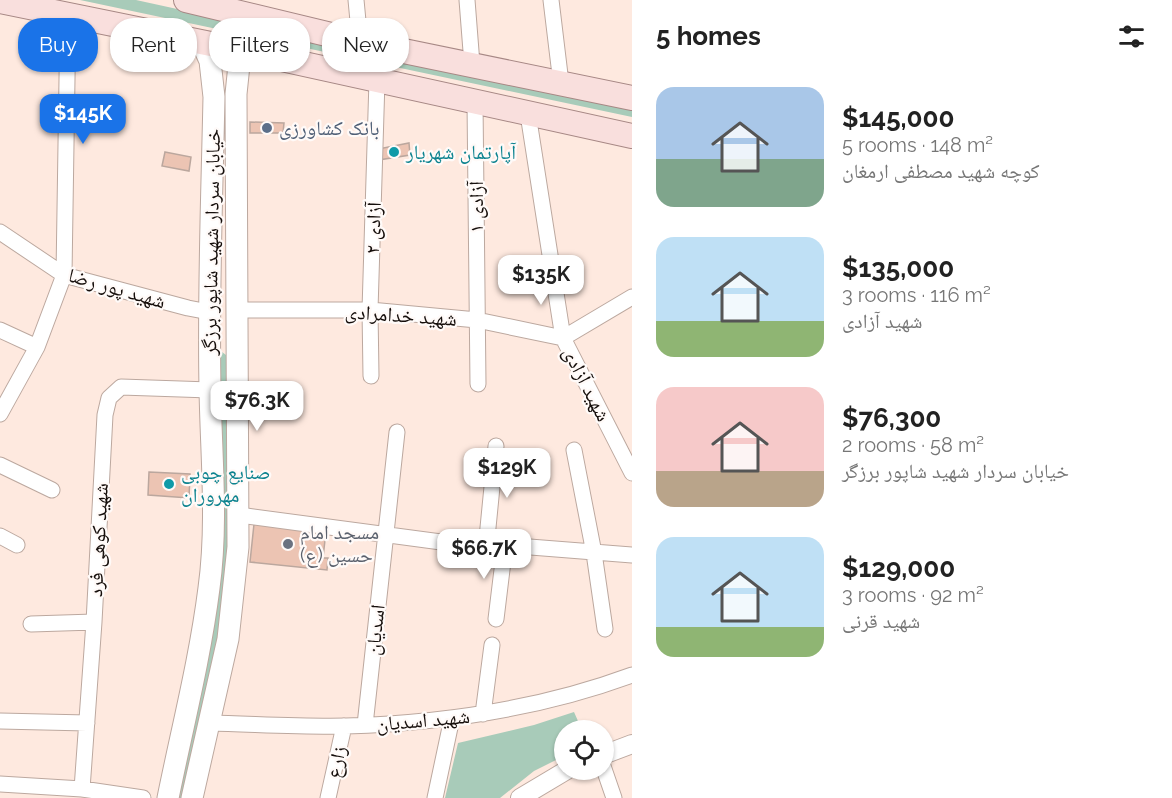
<!DOCTYPE html>
<meta charset="utf-8">
<style>
:root{--surface:#fff;--page:#f2f2f2;--text:#222;--muted:#767676;--accent:#1a73e8}
body{margin:0;font-family:Raleway,"Noto Naskh Arabic",sans-serif;background:var(--page);color:var(--text);height:100vh;display:flex;flex-direction:column;font-size:22px;white-space:nowrap}
*{box-sizing:border-box;margin:0}
p{font-size:20px;color:var(--muted)}
.icon{flex:none;width:33px;height:33px;fill:none;stroke:currentColor;stroke-width:2;stroke-linecap:round;stroke-linejoin:round}
.map{position:relative;flex:1;overflow:hidden}
.drawer{display:flex;flex-direction:column;background:var(--surface);width:540px}
.drawer>*{flex:none}
.top-card{position:absolute;left:18px;top:18px;width:524px;height:54px;display:flex;gap:12px}
.fabs{position:absolute;left:554px;top:720px;display:grid;gap:12px}
.fabs a{display:grid;place-items:center;width:60px;height:60px;border-radius:50%;background:var(--surface);box-shadow:0 2px 4px #0004;font-size:30px}
.price{position:absolute;translate:-50% -51px;padding:0 14px;border-radius:12px;background:#fff;color:#222;font-size:20px;line-height:39px;filter:drop-shadow(0 2px 3px #0008)}
.price::after{content:'';position:absolute;left:50%;top:36px;width:18px;height:14px;margin-left:-9px;background:inherit;clip-path:polygon(0 0,100% 0,50% 100%)}
.price.on{background:var(--accent);color:#fff}
ul{padding:0;list-style:none}
li{display:flex;align-items:center;gap:18px;height:150px;padding:0 24px}
li span{display:grid;place-items:center;flex:none;width:168px;height:120px;border-radius:18px;color:#555}
li>.icon{margin-inline-start:auto}
span .icon{width:72px;height:72px;fill:#fffc;stroke-width:1}
li b{font-size:26px}
h2{display:flex;justify-content:space-between;align-items:center;height:72px;padding:0 24px;font-size:26px}
.pill{padding:0 21px;border-radius:24px;background:var(--surface);box-shadow:0 2px 4px #0004;font-size:21px;line-height:54px}
.pill.on{background:var(--accent);color:#fff}
main{display:flex;flex:1;min-height:0}
.map>svg:first-child{display:block}
.green{fill:#a8cbb9}
.building{fill:#ecc4b3;stroke:#bba79e;stroke-width:1.5}
.lines{fill:none;stroke-linecap:round;stroke-linejoin:round}
.minor-casing{stroke:#bca89f;stroke-width:17}
.tertiary-casing{stroke:#bca89f;stroke-width:20}
.secondary-casing{stroke:#bca89f;stroke-width:23}
.primary-casing{stroke:#a78885;stroke-width:26}
.minor{stroke:#fff;stroke-width:15}
.tertiary{stroke:#fff;stroke-width:18}
.secondary{stroke:#fff;stroke-width:21}
.primary{stroke:#f9dfdd;stroke-width:24}
.service-dot{fill:#5c6f8a;stroke:#fffaf8;stroke-width:2}
.culture-dot{fill:#0f9aa8;stroke:#fffaf8;stroke-width:2}
.worship-dot{fill:#6b7280;stroke:#fffaf8;stroke-width:2}
.labels{text-anchor:middle;dominant-baseline:central;stroke-width:4.5;stroke-linejoin:round;paint-order:stroke}
.service-label{font-size:20px;fill:#4e5e75;stroke:#fffaf8;text-anchor:start}
.culture-label{font-size:20px;fill:#0d838f;stroke:#fffaf8;text-anchor:start}
.street-label{font-size:20px;fill:#150e0b;stroke:#fffaf8}
.worship-label{font-size:20px;fill:#5b616d;stroke:#fffaf8;text-anchor:start}
</style>
<main>
<div class="map">
<svg width="632" height="798" viewBox="0 0 632 798">
<rect width="100%" height="100%" fill="#fee9df"/>
<path class="green" d="M80 0H136L632 109V117Z
M222 352 226 355C228 424 232 492 227 560 221 641 202 719 185 798H175L197 695 220 353Z
M574 712 582 730H564V756L534 771 500 798H445L458 743 534 725Z"/>
<path class="building" d="M250 122 284 123 283 133H250Z
M409 143 410 155 378 160V149Z
M165 152 191 157 189 171 162 166Z
M149 472 190 474 189 498 148 495Z
M254 524 326 531 323 558H328L327 570 250 562Z"/>
<g class="lines">
<defs>
<path id="minor" d="M356 0 360 42
M467 0 472 64
M551 0 561 83
M475 102 478 384
M528 114 563 338 632 473
M0 232 64 275 188 308 209 312
M237 310H370L477 320 563 338 632 297
M0 330 37 347
M371 376 370 310 377 80
M0 414 37 347 64 275 68 14
M574 450 594 553 605 629
M0 465 52 490
M239 515 486 548 505 545 632 555
M0 536 17 545
M486 548 496 446
M496 619 505 545
M31 624 94 622
M483 714 492 645
M0 721 87 723
M209 723C255 724 301 727 346 726 444 723 540 709 632 675
M365 725 397 432
M603 766 614 798
M0 784 82 789 143 798
M82 789 94 622 105 415 109 398 121 387 210 390
M328 798 344 726
M435 798 452 718"/>
<path id="tertiary" d="M603 755 632 744
M520 798 567 770"/>
<path id="secondary" d="M168 798C182 729 200 659 209 588 218 522 211 455 210 388 208 291 212 194 214 97L210 61 202 43
M192 798 228 639 238 547 236 94 239 65 245 51"/>
<path id="primary" d="M186 0 360 42 632 98
M0 1 245 51 632 136"/>
</defs>
<use href="#minor" class="minor-casing"/>
<use href="#tertiary" class="tertiary-casing"/>
<use href="#secondary" class="secondary-casing"/>
<use href="#primary" class="primary-casing"/>
<use href="#minor" class="minor"/>
<use href="#tertiary" class="tertiary"/>
<use href="#secondary" class="secondary"/>
<use href="#primary" class="primary"/>
</g>
<circle class="service-dot" cx="267" cy="128" r="6"/>
<g class="culture-dot">
<circle cx="394" cy="152" r="6"/>
<circle cx="169" cy="484" r="6"/>
</g>
<circle class="worship-dot" cx="288" cy="544" r="6"/>
<g class="labels">
<g class="service-label">
<text x="279" y="128">بانک کشاورزی</text>
</g>
<g class="culture-label">
<text x="406" y="152">آپارتمان شهریار</text>
<text x="181" y="472">صنایع چوبی<tspan x="181" dy="23">مهروران</tspan></text>
</g>
<g class="street-label">
<text transform="translate(476 207) rotate(-90)">آزادی ۱</text>
<text transform="translate(373 228) rotate(-88)">آزادی ۲</text>
<text transform="translate(211 242) rotate(-89)">خیابان سردار شهید شاپور برزگر</text>
<text transform="translate(117 288) rotate(16)">شهید پور رضا</text>
<text transform="translate(401 315) rotate(4)">شهید خدامرادی</text>
<text transform="translate(587 384) rotate(63)">شهید آزادی</text>
<text transform="translate(98 540) rotate(-87)">شهید کوهی فرد</text>
<text transform="translate(375 630) rotate(-84)">اسدیان</text>
<text transform="translate(423 720) rotate(-5)">شهید اسدیان</text>
<text transform="translate(336 762) rotate(-78)">زارع</text>
</g>
<g class="worship-label">
<text x="300" y="532">مسجد امام<tspan x="300" dy="23">حسین (ع)</tspan></text>
</g>
</g>
</svg>
<div class="fabs">
<a><svg class="icon" aria-label="locate" viewBox="0 0 24 24"><circle cx="12" cy="12" r="6"/><path d="M12 2v4M12 18v4M2 12h4M18 12h4"/></svg></a>
</div>
<b class="price on" style="left:83px;top:145px">$145K</b>
<b class="price" style="left:541px;top:306px">$135K</b>
<b class="price" style="left:257px;top:432px">$76.3K</b>
<b class="price" style="left:507px;top:499px">$129K</b>
<b class="price" style="left:484px;top:580px">$66.7K</b>
<div class="top-card">
<a class="pill on">Buy</a>
<a class="pill">Rent</a>
<a class="pill">Filters</a>
<a class="pill">New</a>
</div>
</div>
<section class="drawer">
<h2>5 homes<svg class="icon" aria-label="filters" viewBox="0 0 24 24"><path d="M4 7h16M4 17h16"/><circle cx="9" cy="7" r="2"/><circle cx="15" cy="17" r="2"/></svg></h2>
<ul>
<li><span style="background:linear-gradient(#a9c7e8 60%,#7fa58c 0)"><svg class="icon" aria-label="home" viewBox="0 0 24 24"><path d="M3 11l9-7 9 7M6 9v11h12V9"/></svg></span><div><b>$145,000</b><p>5 rooms · 148 m²</p><p>کوچه شهید مصطفی ارمغان</p></div></li>
<li><span style="background:linear-gradient(#bfe0f5 70%,#8fb573 0)"><svg class="icon" aria-label="home" viewBox="0 0 24 24"><path d="M3 11l9-7 9 7M6 9v11h12V9"/></svg></span><div><b>$135,000</b><p>3 rooms · 116 m²</p><p>شهید آزادی</p></div></li>
<li><span style="background:linear-gradient(#f6c9c9 70%,#b9a48a 0)"><svg class="icon" aria-label="home" viewBox="0 0 24 24"><path d="M3 11l9-7 9 7M6 9v11h12V9"/></svg></span><div><b>$76,300</b><p>2 rooms · 58 m²</p><p>خیابان سردار شهید شاپور برزگر</p></div></li>
<li><span style="background:linear-gradient(#bfe0f5 75%,#8fb573 0)"><svg class="icon" aria-label="home" viewBox="0 0 24 24"><path d="M3 11l9-7 9 7M6 9v11h12V9"/></svg></span><div><b>$129,000</b><p>3 rooms · 92 m²</p><p>شهید قرنی</p></div></li>
</ul>
</section>
</main>
